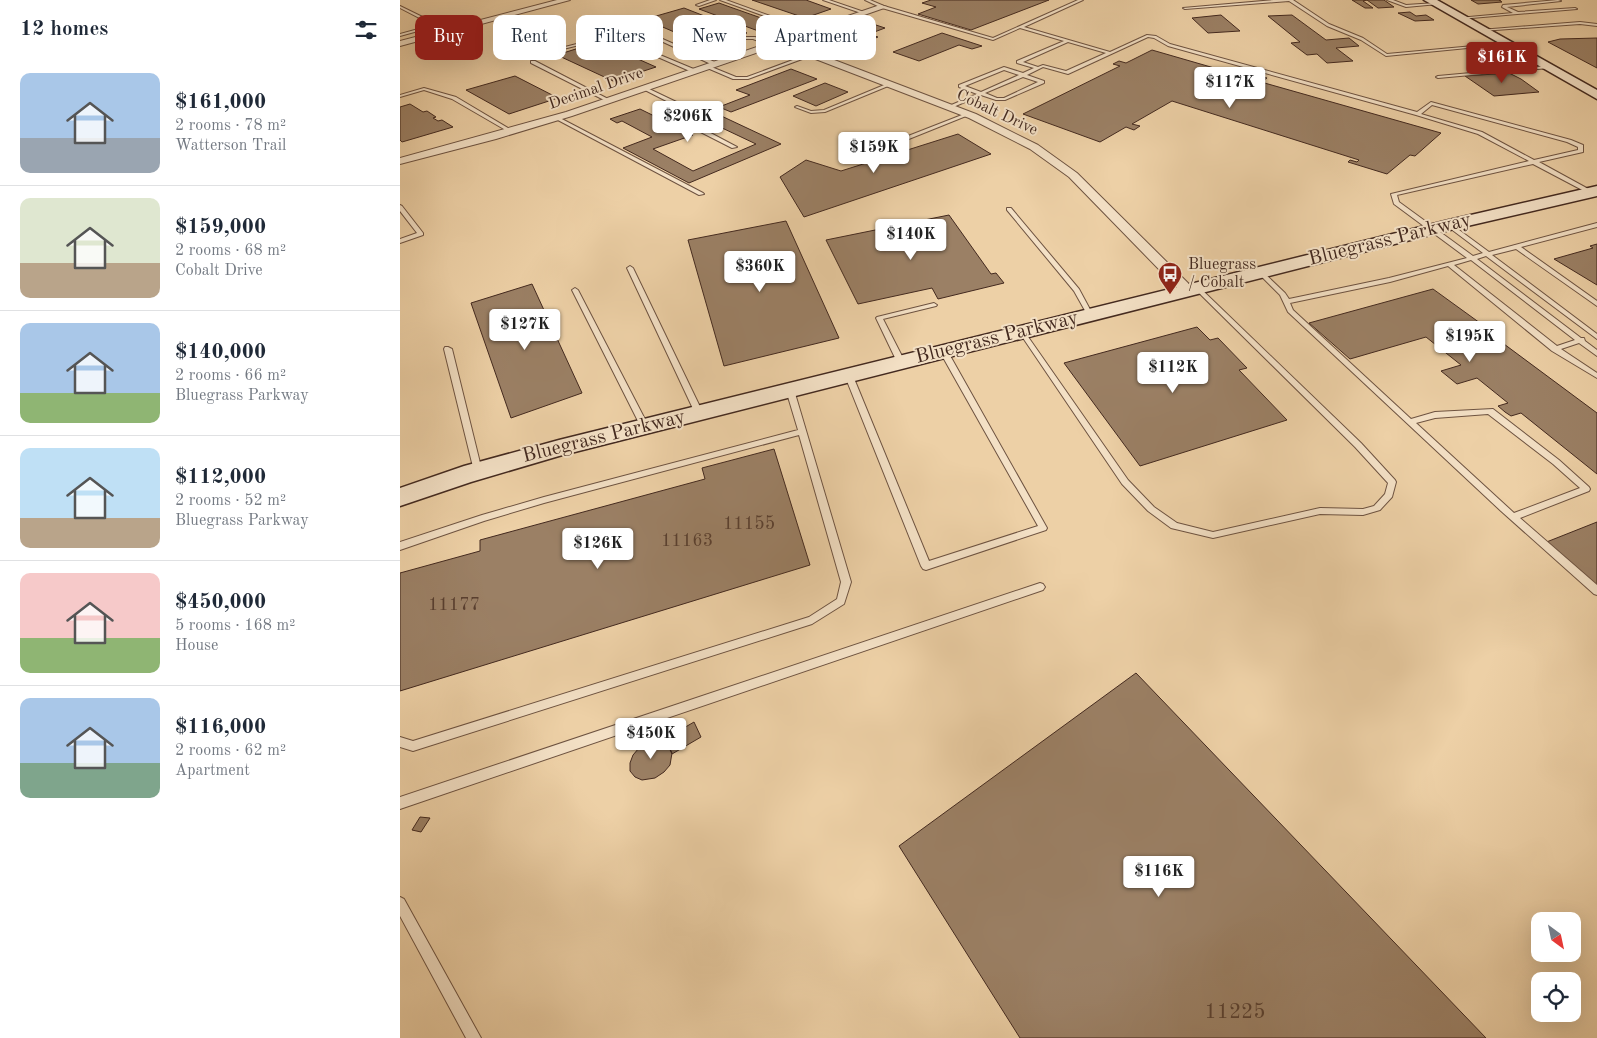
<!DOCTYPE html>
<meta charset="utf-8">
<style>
:root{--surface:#fff;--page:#f6f6f7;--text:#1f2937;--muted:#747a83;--line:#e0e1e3;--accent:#8f2418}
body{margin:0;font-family:"Old Standard TT",serif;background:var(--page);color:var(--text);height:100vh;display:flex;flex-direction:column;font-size:19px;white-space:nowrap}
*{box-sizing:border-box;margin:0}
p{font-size:16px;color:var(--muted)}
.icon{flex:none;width:28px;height:28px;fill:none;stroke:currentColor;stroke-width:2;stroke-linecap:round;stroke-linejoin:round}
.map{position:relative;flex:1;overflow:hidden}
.drawer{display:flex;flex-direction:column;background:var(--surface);width:400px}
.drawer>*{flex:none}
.top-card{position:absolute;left:15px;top:15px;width:475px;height:45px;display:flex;gap:10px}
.needle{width:32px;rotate:147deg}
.fabs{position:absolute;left:1131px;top:912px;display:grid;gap:10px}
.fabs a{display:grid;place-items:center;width:50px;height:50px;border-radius:10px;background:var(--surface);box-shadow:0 5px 20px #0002;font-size:25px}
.price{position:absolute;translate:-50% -42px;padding:0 11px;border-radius:5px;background:#fff;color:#222;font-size:16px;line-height:32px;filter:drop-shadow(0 1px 2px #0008)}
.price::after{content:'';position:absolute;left:50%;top:30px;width:15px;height:11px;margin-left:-8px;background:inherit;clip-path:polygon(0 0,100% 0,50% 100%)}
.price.active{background:var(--accent);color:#fff}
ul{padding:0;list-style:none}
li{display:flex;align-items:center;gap:15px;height:125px;padding:0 20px}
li+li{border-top:1px solid var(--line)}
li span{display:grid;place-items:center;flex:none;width:140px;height:100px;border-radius:10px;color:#555}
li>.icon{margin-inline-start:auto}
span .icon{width:60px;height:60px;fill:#fffc;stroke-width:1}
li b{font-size:21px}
h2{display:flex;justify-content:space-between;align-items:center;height:60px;padding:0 20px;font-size:21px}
.tag{padding:0 18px;border-radius:10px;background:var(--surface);box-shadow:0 5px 20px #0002;font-size:18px;line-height:45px}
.tag.active{background:var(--accent);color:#fff}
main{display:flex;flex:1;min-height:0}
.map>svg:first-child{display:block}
.building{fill:#9b8065;stroke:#43291f}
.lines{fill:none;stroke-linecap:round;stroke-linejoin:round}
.lane-casing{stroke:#6e5341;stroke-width:2}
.street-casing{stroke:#6e5341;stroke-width:2}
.secondary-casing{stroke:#43291f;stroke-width:3}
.lane{fill:#f3e0c5;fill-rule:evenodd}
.street{fill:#f3e0c5;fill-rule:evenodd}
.secondary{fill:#f3e0c5;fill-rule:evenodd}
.labels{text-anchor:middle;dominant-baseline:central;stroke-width:4;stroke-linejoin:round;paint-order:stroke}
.far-street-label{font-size:16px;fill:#43291f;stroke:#f3e0c5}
.far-poi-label{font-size:16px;fill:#43291f;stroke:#f3e0c5;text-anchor:start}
.number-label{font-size:18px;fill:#593f30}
.street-label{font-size:20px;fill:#43291f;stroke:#f3e0c5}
.near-number-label{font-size:21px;fill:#593f30}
</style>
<main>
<section class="drawer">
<h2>12 homes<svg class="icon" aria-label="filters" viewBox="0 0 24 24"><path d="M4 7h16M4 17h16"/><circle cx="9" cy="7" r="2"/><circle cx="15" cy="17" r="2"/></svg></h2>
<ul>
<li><span style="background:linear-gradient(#a9c7e8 65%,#9aa5b1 0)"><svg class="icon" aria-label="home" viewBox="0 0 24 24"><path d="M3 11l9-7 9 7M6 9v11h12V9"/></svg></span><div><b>$161,000</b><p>2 rooms · 78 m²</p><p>Watterson Trail</p></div></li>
<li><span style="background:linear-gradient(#dfe7d0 65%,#b9a48a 0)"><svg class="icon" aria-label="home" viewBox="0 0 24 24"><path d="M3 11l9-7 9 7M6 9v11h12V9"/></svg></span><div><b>$159,000</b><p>2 rooms · 68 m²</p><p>Cobalt Drive</p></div></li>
<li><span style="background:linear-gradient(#a9c7e8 70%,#8fb573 0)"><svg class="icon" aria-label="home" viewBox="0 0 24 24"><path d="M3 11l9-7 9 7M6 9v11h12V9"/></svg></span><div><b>$140,000</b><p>2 rooms · 66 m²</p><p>Bluegrass Parkway</p></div></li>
<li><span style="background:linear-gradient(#bfe0f5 70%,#b9a48a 0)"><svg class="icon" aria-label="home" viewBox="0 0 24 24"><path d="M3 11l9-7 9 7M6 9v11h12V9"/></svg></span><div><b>$112,000</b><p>2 rooms · 52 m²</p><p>Bluegrass Parkway</p></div></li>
<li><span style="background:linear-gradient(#f6c9c9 65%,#8fb573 0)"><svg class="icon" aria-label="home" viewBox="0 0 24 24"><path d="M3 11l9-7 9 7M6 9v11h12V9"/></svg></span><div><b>$450,000</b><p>5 rooms · 168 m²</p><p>House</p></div></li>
<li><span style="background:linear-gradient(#a9c7e8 65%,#7fa58c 0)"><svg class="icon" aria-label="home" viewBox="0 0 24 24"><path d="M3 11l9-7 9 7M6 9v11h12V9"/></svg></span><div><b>$116,000</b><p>2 rooms · 62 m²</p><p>Apartment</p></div></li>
</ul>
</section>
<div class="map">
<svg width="1197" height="1038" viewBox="0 0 1197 1038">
<rect width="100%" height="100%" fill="#edd0a6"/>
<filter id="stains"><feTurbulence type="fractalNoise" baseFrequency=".004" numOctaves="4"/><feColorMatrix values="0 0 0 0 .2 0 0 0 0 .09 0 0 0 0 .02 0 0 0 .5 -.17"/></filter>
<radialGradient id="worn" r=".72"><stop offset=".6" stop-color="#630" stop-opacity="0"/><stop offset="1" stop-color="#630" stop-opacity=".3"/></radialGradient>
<path class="building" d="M352 0H406L431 9 405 18Z
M531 0H649L571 30 518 14 536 7 522 3Z
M952 0H984L994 7 978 8 967 0 963 1 973 8H965Z
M1071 0H1101H1099L1102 2 1078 4Z
M319 3 330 7 381 25 361 32 299 9Z
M284 8 335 28 347 33 343 34 346 35 309 47 258 25 239 31 225 25Z
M1010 12 1016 16 1026 15 1034 20 1015 21 998 13Z
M821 15 840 31 808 33 792 18Z
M892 15 926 40 949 38 959 46 936 48 953 61 927 63 917 54 907 55 891 43 900 42 868 16Z
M473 24 485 28 469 34 478 37 451 48 436 42 462 32 456 30Z
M542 33 582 46 572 49 559 45 519 61 493 52Z
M1197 38V68L1148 42 1160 39Z
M207 39 212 42 204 44 256 67 213 81 157 55Z
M752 50 835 74 840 71 867 78 861 82 1041 133 1015 156 1010 155 987 174 948 162 950 160 957 162 959 160 772 101 732 124 740 126 734 130 726 127 700 142 623 114 720 66 713 64 719 61 726 63Z
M391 69 417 79 331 112 319 107 350 95 336 90Z
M1109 73 1121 79 1139 92 1094 96 1065 76Z
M115 76 158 98 109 114 66 90Z
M425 83 448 92 416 106 393 96Z
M10 104 23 112 27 111 36 117 33 118 38 121 42 120 53 127 2 142 0 140V107Z
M240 109 293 135 253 149 293 171 356 144 301 118 315 113 381 144 289 183 223 148 252 137 222 121 217 123 210 119Z
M558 134 591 154 404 217 380 177 406 160 441 171Z
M549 215 591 274 596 273 604 283 538 299 532 288 458 304 426 240Z
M386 221 439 338 324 366 288 240Z
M1197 244V285L1154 259 1193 248 1190 246Z
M132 284 182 393 111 418 71 303Z
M1033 289 1080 323 1077 324 1197 413V474L1121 413 1111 416 1105 412 1098 406 1108 403 1077 378 1057 384 1041 371 1061 365 1026 337 950 359 909 323Z
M797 327 810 340 818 338 847 368 839 370 887 420 740 466 664 363Z
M374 449 410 565 0 691V573L80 551V540L305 479 302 468Z
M1197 522V591L1144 543Z
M736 673 1086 1038H620L499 846Z
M294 722 301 737 272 754 265 739Z
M260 740 267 743 272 753 270 765 264 772 255 778 242 780 235 777 230 771V763L233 755 239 748 247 743Z
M20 817 30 818 21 832 12 830Z"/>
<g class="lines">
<defs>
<path id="lane" d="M310 0H316L299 6 296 5Z
M320 0H326L412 31 409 32Z
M423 0H429L467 13 464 14Z
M465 0H470L484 6 593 38 678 0H683L624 27 710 52 747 35 756 36 770 44 1017 112 1031 102 1171 140 1183 145V152L1139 162 1192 191V193H1188L1133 164 997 195 999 202 1073 256 1083 253 1047 226V224H1051L1089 252 1197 223V227L1121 247 1197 301V306L1116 249 1092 255 1197 334V339L1086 256 1077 259 1181 338H1184L1185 341 1197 350V356L1179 343 1161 349 1197 373V378L1152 351 1048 266 990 282 890 303 893 310 1011 419 1035 412 1093 409 1159 460 1189 487 1190 489 1189 491 1120 518 1197 585V595L1194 594 1101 511 888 312 880 295 857 272 862 271 885 293 889 299 989 278 1067 258 994 204 991 194 1129 161 1078 134 1016 115 768 46 754 38 748 37 668 74 643 67 627 75 644 81V83L605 100H596L581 95 551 108 549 107V106L577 94 559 87V85L604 67 623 73 634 68 617 63V61L664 41 620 28 593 40 482 8ZM668 42 706 53 666 71 643 65 638 67 623 62ZM604 70 619 75 581 92 565 86ZM623 77 638 82 604 98H597L585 93ZM1032 105 1167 142 1178 147V150L1134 160 1082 132 1021 114ZM1071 260 1175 340 1157 346 1054 265ZM1088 414 1153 464 1180 488 1114 513 1016 423 1035 418Z
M874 0H893L929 24 963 38 987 54 1106 43 1108 44 986 56 961 40 927 26 889 1 785 9 783 8Z
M987 0H993L1006 5 1036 3 1038 4 1006 7Z
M1158 0 1161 1 1107 7 1118 12 1175 8 1177 9 1060 19 1058 18 1113 13 1102 7 1103 5Z
M0 6 51 31 48 32 36 26 0 36V34L33 25 0 8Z
M1180 22 1197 24V26L1180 24 1082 31 1080 30Z
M249 33 317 63V64L313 65 248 35Z
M212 35 296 70V71L292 72 212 37 159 50 157 49Z
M346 37H355L373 45 371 46 353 39H345Z
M409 54 413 55 348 79H333L305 67 309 66 336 77H347Z
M131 61H135L212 101 208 102 131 63Z
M1147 66 1149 68 1038 78 1036 77 1038 76Z
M489 83 493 84 425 112 411 113 395 107 397 106 411 111 424 110Z
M245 87 291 109 286 120 337 147 332 148 281 122 286 111 243 89V87Z
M24 88 56 97 113 131 109 132 52 99 24 90 0 97V95Z
M567 113 571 114 484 149 449 160 444 159 480 147Z
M158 117 303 193 304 194 299 195 156 119V118Z
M0 205 2 206 23 233V235L0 243V239L17 233 0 211Z
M607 208H611L679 289 693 315 692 316H688L674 291 607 210Z
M230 266 233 268 303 413 302 415 299 416 295 413 227 268Z
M797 286 799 287 961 443 995 480 996 482 992 497 980 510 963 515 920 514 813 538 771 528 748 511 722 484 619 332 622 330 624 331 728 480 754 507 777 523 813 532 920 508 963 509 974 506 985 494 988 483 955 447 795 289V287Z
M175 288 178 290 249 427 248 429 245 430 241 427 172 290Z
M534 303 537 305 536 306 483 319 505 362 501 364H498L476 318 477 317Z
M45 347H48L52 349 82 471 78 474 74 471 44 349Z
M541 350H547L548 352 647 528 646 530 526 570 523 569 521 566 445 376 446 374H449L453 376 529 561 638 526 540 352Z
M387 388H393L394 390 451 582 444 604 412 624 13 751 0 747V737L13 741 409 617 437 599 441 582 399 435 144 503 84 521 0 550V542L82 515 144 497 398 430 386 390Z
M640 583 643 584 645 587 643 590 0 809V797Z
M0 897 4 899 81 1038H66L0 916Z"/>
<path id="street" d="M157 0H170L0 46V41Z
M480 5 487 7 387 42 576 114 638 145 677 173 793 288 795 291 793 294H783L669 177 630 149 569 118 379 45 172 116 96 139 0 164V158L166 112Z"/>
<path id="secondary" d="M1024 0H1037L1197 90V99Z
M1197 186V196L1050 230 159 456 71 482 0 506V488L64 466 159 440 1049 220Z"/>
</defs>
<use href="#lane" class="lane-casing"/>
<use href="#street" class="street-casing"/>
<use href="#secondary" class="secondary-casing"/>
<use href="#lane" class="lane"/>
<use href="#street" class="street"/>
<use href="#secondary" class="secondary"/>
</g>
<defs>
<symbol id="bus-pin" viewBox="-11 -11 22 30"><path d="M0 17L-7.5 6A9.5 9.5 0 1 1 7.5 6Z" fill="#8f2418" stroke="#f3e0c5"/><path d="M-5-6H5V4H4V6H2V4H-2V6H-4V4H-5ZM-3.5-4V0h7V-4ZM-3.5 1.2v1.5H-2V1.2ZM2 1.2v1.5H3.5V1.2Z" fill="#fff"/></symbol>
</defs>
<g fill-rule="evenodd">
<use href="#bus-pin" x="756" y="260" width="28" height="38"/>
</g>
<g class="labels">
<g class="far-street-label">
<text transform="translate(196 89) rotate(-19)">Decimal Drive</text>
<text transform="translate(597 113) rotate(25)">Cobalt Drive</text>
</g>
<g class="far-poi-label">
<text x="788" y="265">Bluegrass<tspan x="788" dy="18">/ Cobalt</tspan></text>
</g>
<g class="number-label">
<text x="349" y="524">11155</text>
<text x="287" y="541">11163</text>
<text x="54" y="605">11177</text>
</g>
<g class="street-label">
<text transform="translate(990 240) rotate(-14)">Bluegrass Parkway</text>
<text transform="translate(597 338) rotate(-14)">Bluegrass Parkway</text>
<text transform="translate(204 437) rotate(-14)">Bluegrass Parkway</text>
</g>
<g class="near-number-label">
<text x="835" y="1012">11225</text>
</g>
</g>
<rect width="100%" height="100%" filter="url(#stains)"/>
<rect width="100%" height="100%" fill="url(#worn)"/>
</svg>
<div class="fabs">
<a><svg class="needle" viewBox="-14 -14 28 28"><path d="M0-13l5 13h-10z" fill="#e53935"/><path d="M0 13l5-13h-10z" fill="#747a83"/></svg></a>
<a><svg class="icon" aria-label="locate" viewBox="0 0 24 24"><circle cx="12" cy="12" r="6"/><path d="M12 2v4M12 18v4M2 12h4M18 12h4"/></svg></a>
</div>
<b class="price active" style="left:1102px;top:84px">$161K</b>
<b class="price" style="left:830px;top:109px">$117K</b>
<b class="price" style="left:288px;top:143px">$206K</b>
<b class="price" style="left:474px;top:174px">$159K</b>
<b class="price" style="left:511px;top:261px">$140K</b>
<b class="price" style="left:360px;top:293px">$360K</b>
<b class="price" style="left:125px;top:351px">$127K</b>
<b class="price" style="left:1070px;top:363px">$195K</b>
<b class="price" style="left:773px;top:394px">$112K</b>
<b class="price" style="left:198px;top:570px">$126K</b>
<b class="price" style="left:251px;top:760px">$450K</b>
<b class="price" style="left:759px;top:898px">$116K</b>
<div class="top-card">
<a class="tag active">Buy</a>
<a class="tag">Rent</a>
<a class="tag">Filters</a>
<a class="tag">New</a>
<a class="tag">Apartment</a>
</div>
</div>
</main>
